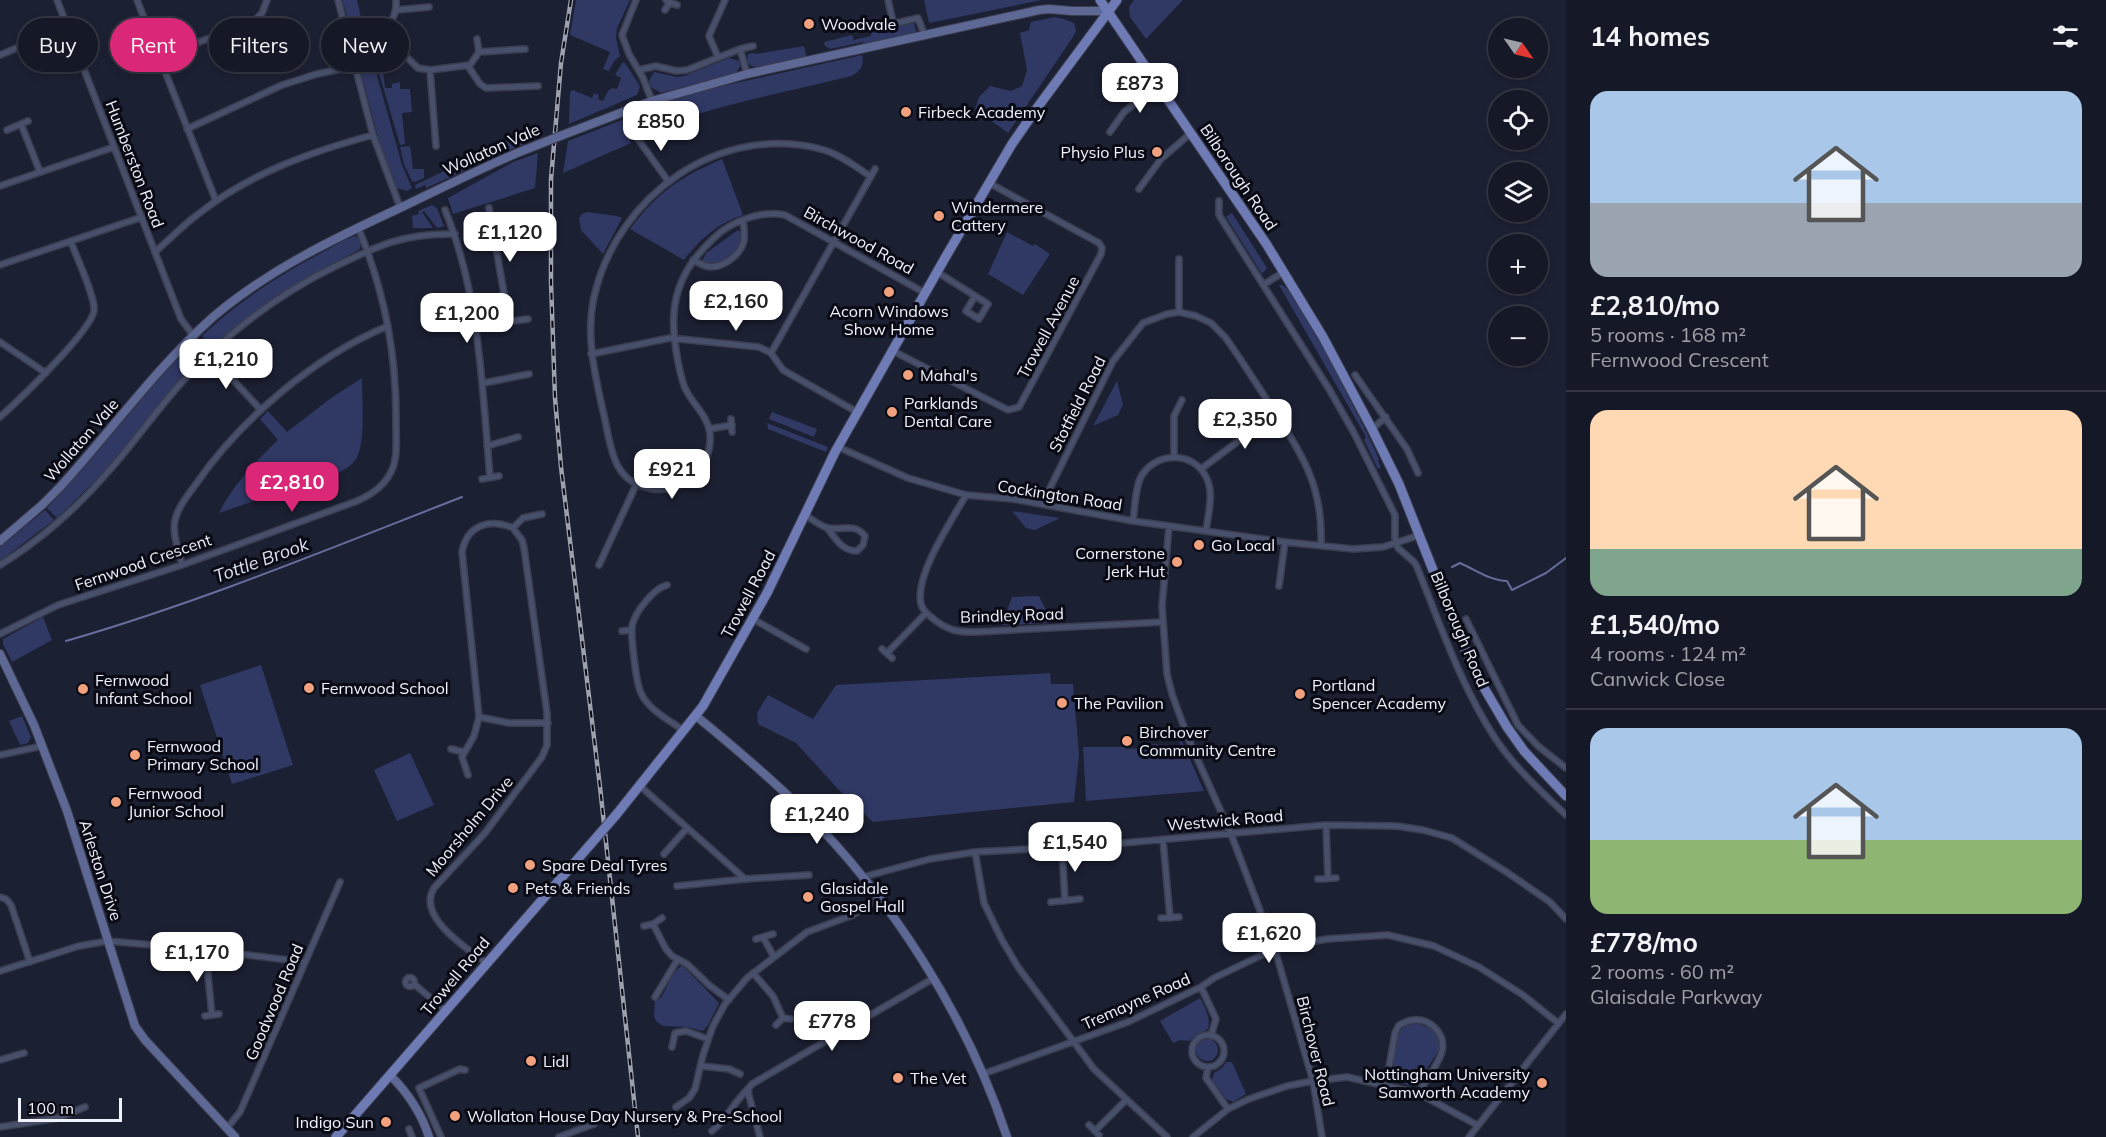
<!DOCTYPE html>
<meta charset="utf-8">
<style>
:root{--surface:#151826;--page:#1e212e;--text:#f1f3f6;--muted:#9da0a7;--line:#343743;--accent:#db2777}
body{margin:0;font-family:Mulish,sans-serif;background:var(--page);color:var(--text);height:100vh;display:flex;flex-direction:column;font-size:22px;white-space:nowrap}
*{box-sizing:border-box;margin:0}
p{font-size:20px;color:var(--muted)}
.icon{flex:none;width:33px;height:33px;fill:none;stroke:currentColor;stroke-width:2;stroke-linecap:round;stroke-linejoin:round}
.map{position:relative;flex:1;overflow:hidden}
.side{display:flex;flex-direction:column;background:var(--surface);width:540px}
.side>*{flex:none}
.top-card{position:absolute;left:18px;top:18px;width:570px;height:54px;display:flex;gap:12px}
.needle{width:39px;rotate:124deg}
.tools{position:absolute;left:1488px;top:18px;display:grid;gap:12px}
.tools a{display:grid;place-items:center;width:60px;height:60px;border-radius:50%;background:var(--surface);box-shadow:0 3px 9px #0003,0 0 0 2px var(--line);font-size:30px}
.scale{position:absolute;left:18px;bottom:15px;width:104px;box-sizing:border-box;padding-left:6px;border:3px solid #f0f3fd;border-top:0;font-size:16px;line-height:21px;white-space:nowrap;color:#f0f3fd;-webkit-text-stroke:4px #090a13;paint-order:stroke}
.price{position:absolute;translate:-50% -51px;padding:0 14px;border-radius:12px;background:#fff;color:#222;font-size:20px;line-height:39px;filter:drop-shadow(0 2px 3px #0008)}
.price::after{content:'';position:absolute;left:50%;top:36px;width:18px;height:14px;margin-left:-9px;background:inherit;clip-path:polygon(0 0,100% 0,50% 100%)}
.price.selected{background:var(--accent);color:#fff}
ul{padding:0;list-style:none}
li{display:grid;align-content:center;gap:12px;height:318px;padding:0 24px}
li+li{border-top:2px solid var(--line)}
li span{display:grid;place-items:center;height:186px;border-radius:18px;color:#555}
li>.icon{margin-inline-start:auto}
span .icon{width:108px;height:108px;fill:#fffc;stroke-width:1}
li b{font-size:26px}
h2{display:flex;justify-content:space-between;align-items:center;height:72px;padding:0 24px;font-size:26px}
.chip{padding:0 21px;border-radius:27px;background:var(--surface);box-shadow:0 3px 9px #0003,0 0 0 2px var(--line);font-size:21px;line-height:54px}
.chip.selected{background:var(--accent);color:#fff}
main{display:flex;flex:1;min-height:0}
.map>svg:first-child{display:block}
.green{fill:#303864}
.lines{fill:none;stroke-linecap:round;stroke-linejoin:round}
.stream{stroke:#676e9c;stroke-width:2}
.street-casing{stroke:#3a3e4f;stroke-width:8}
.secondary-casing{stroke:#3a3e4f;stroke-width:10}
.primary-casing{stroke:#3a3e4f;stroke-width:11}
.street{stroke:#484f6b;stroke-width:5}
.secondary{stroke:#5e6895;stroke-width:8}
.primary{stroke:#6e7bb5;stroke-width:9}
.rail-casing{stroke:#9da0ae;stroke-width:4.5}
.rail{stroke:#090a13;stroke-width:2;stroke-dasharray:7;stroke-linecap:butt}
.secondary-bridge-casing{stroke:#3a3e4f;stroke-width:10;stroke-linecap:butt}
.primary-bridge-casing{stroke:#3a3e4f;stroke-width:11;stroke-linecap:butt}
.secondary-bridge{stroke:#5e6895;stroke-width:8}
.primary-bridge{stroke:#6e7bb5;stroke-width:9}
.poi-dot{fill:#f1a17d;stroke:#090a13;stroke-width:2}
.labels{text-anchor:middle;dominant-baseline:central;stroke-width:6;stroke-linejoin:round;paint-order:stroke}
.poi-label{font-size:16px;fill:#f0f3fd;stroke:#090a13;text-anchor:start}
.street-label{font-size:16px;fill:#f0f3fd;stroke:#090a13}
.water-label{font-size:18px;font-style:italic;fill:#dbe1f4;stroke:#090a13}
</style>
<main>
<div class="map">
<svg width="1566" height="1137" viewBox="0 0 1566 1137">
<rect width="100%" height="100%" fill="#1c2033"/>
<path class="green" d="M342 0H357L363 26 357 28 350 25Z
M576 0H630L617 28 616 38 620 56 614 61 609 71 603 69 610 52 570 35Z
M924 0H1042L929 23Z
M1134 0H1183L1146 39 1130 17 1129 7Z
M1055 17 1064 19 1074 23 1076 31 1073 37 1008 133 975 109 979 97 990 86 1011 91 1022 86 1027 70 1020 33 1029 30 1031 22Z
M914 23 916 31 914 33 864 44 863 42 830 49 825 46 824 42 852 35 854 40 871 36V33Z
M365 33 402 165 412 188 407 191 397 188 381 148 354 46 358 36Z
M375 39 381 42 399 61 382 63 385 88H392V84L400 82V89H410L412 112 402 113 405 144 400 145 370 42Z
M804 46 806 55 804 57 757 67 751 66 747 62 748 54 755 53 756 54Z
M862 55C865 65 860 72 851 76 781 94 710 105 644 134L636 116 642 114V111L658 107V104L718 87Z
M729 58 739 61 740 66 736 73 661 93 651 87 649 81 654 72 677 77 684 76Z
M622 63H625L640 86 637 95 569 124 570 92 573 90 592 98 594 93 599 95 598 99 603 101 608 91 612 88 617 89 621 78 615 75Z
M632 116 638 130 628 135 631 143 563 173 568 141Z
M537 127 539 137 426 188 425 185 416 189 415 185Z
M410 146 413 169H424V178L415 182 412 181 404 164 400 147Z
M538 153 535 188 453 214 448 198 513 162Z
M722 159 743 215C718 223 700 239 684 260L630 229C659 191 679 178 722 159Z
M432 205 437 208 444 226 437 228 424 211 422 212 433 228H413L412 216 419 214 418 211Z
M587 212 617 216 622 218 603 254 581 230 579 218 582 214Z
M1232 213 1267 268 1262 274 1226 217Z
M738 230 742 233C742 250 718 272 702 261L706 253Z
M1007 232 1033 246 1035 244 1050 254 1023 295 988 274Z
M356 236 361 241 360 249C308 277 257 308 212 347L202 336C237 302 278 276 323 252 333 247 345 238 356 236Z
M1279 285H1282C1297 294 1305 316 1313 330 1337 373 1359 415 1379 459L1378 461 1381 467 1378 469 1364 440 1366 437Z
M201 340 210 349 173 388 99 477 57 518 47 508C98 455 141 395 193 343L195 346Z
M362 378C362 398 366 443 356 459 353 464 347 468 342 471L219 513C233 485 256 461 278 440L260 419 268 411 287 432 331 398Z
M1117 381 1123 405 1118 415 1093 426Z
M772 412 817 429 814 437 769 419Z
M767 423 828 447 826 452 768 429Z
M45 510 54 520 0 561V547Z
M1012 511 1060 518 1035 530 1026 528Z
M1039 596 1052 623 1002 625 1012 597Z
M43 617 52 640 12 662 3 644V639Z
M261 665 293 765 232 784 200 685Z
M1050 673 1051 684H1073L1079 755 1074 802 873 822 838 789 796 743 758 724 757 713 768 695 813 719 836 685Z
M22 716 31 737 28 743 20 745 9 721Z
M1181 739 1204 791 1086 801 1083 747H1125L1126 749 1147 748 1148 744 1168 745 1171 760 1178 758 1177 754 1183 752 1179 740Z
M410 753 434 805 397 821 374 770Z
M682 965 719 1003 708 1025 703 1031 687 1027 663 1026 657 1022 654 1017 655 999 661 998C667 987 672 972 682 965Z
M1200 998C1205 1007 1211 1019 1208 1029L1196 1035 1189 1041 1180 1040 1173 1043 1160 1021Z
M1418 1024C1432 1026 1441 1036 1439 1050L1418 1083 1411 1086 1399 1082 1393 1075C1394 1063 1394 1033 1404 1027 1408 1024 1413 1024 1418 1024Z
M1196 1050a11 11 0 1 1 22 0a11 11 0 1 1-22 0Z
M1226 1062H1232L1246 1094 1233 1102 1226 1099 1212 1080 1214 1073 1222 1068Z"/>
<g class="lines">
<path class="stream" d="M1452 567 1460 563C1476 570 1491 581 1507 581L1512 590 1546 573 1566 558
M66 641C201 602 331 548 462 497"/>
<defs>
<path id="street" d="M57 0 181 319 193 335
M137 0 216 201
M338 0 373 135 400 207
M636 0 622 35 629 54 643 78 652 101
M666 0 677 5
M888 0 893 22 897 23 918 18 925 36
M397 10 429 7
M665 10 670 2
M381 32C392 21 397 15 396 0
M347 34 371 28 378 30 418 68 430 70 470 65 479 52 477 39
M740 49 753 46
M479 52 525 49
M0 55 67 27
M160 56 252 23 262 13 267 0
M718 57 709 36 725 0
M468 66 480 84 486 88 538 86
M430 70 436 146
M639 70 656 66 676 71 687 70 740 49 747 74
M21 124 40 172
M187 129 282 85 317 74 355 66
M7 130 28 121
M1110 132 1124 112 1158 85
M635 135 668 181
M870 176C856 167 841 155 824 150 721 121 617 195 594 297 585 339 596 379 605 420 611 449 614 481 648 488 681 496 713 468 710 434 708 415 692 404 685 388 680 376 678 363 676 350 668 303 679 270 714 238 731 221 762 210 785 215L925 293
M0 186 114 147
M1139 189 1161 159 1191 133
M1219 201V215L1329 389 1354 433 1395 515V538L1398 548 1414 562 1417 567C1440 624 1461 686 1495 738 1514 767 1541 791 1566 815
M489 208 509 322
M445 210C480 295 482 387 490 477
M155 252C169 240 182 226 197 215 248 174 310 152 373 135
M1179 259V312
M693 260C697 262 702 265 706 266 722 270 741 255 744 240 745 234 744 227 743 220
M0 265 142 217
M937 272 988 304 979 319 966 311 975 296
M1263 285 1284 272
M476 326 528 319
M0 342 46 373
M891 350 1008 410 1019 407 1101 254 1102 248 1099 243 989 183
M771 353 875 169
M209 354 261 410
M591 354 670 338 759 347 771 353 783 370 857 412
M1355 375 1407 449 1418 473
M484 383 529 374
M0 417C18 401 91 331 94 311 96 298 76 256 71 242
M731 419 732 432
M709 429 732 425
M1372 429 1386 417
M487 446 518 437
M838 447 908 478 966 495 1013 499 1133 521 1285 542 1353 549 1383 547 1420 535
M1174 457V416L1182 400
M1201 469 1276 413
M482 479 499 476
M966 495C952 520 914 576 921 604 923 612 930 616 936 621 950 631 958 632 975 632L1163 622
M1042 504 1113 361 1143 323 1167 314 1179 312 1196 316 1211 323 1225 337C1243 362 1259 388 1276 414 1305 458 1323 490 1321 545
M805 515C812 519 820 526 828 528 842 531 854 522 865 536L863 545 857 551C842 551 836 539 827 528
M1133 521C1135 508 1135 486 1142 475 1158 450 1196 452 1207 479 1214 495 1208 514 1206 531
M1169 526 1162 606 1167 674 1172 694 1188 738 1231 834 1275 950 1313 1081 1322 1137
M513 528 523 518 542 514
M0 565C38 542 78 507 107 473 133 444 156 411 182 382 225 335 277 295 334 267 379 245 404 233 455 234
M182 565C179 551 172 534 175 520 178 507 188 495 196 484 241 419 315 356 388 326
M599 565 636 485
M667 585C653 589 635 612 632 626 631 637 636 686 642 695 650 711 671 721 684 731
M1279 586 1285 542
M753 619 806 649
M1466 619 1518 725 1538 746 1566 768
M622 631 632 630
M0 634 58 605 182 565 357 501C371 495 384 486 391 472 398 458 396 441 396 426 397 355 385 293 358 227
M882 649 892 658
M887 653 926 613
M479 717 509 723H548
M451 749 463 752
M0 755 42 746
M468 775 462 757 474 736 479 717 462 552C467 525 489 518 513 528L522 540 524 548 547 713V745L542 757 485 833 434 888C416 917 467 948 486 963
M640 786 745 879
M1326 825 1328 879
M1163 840 1170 918
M1062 848 1065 901
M975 852 984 903 1002 940 1018 967 1094 1069 1167 1137
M664 854 687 828
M863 877 930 859 975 852 1089 846 1326 825 1396 826 1423 830 1452 838 1508 873 1550 902 1566 919
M1318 879 1336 878
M677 886 745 879 809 875
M0 897 6 899 11 905 30 962
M1051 902 1080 899
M1161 918 1179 917
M653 924 666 949 672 956 687 964 709 985 729 1000
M644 926 653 924 662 918
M763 937 774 957
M756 939 773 934
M208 950V976L212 1015
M0 971 79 946 108 941 208 950 305 962
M753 973 773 996 783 1018
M405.5 982a4.5 4.5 0 1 1 9 0a4.5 4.5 0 1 1-9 0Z
M414 984 446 1011
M1201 987 1216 1019 1211 1036
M655 997 678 959
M205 1016 219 1014
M776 1025 783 1018 791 1019
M1192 1051a16 16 0 1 1 32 0a16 16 0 1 1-32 0Z
M672 1047 675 1033 686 1031 708 1039
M0 1060 24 1053
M701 1066 729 1069 740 1074
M1208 1067 1206 1078 1228 1109
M983 1074 1128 1022 1201 987 1214 978 1262 955 1292 945 1327 939 1388 935 1434 946 1479 967 1523 995 1558 1023
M1386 1085 1395 1033 1399 1025C1403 1023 1409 1020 1413 1020 1430 1018 1446 1034 1442 1051 1440 1062 1425 1082 1418 1093
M676 1107 689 1098 695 1089 703 1055 713 1026 725 1004 747 978 807 932 853 915 879 898
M1089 1125 1099 1135
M0 1127 58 1118 85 1107
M227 1128 240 1112 340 882
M409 1129 412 1137
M712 1131C727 1119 733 1103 748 1089
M1095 1131 1126 1100
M441 1137 419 1088 460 1069 465 1070
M559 1137 594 1124
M760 1137 749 1096 748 1089 752 1084 934 978
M1193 1137 1228 1109 1249 1099 1287 1086 1313 1081 1347 1077 1418 1093 1477 1125
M1469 1137 1566 1014"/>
<path id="secondary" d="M560 136 652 101 747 74 1039 10 1049 9 1072 11H1108
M0 541 42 505 60 487C111 431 156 368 213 317 268 270 337 237 402 207 442 188 481 168 522 151
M0 654 34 725 67 811 135 1026 145 1040 235 1137
M696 716C733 746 768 776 802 809 892 899 967 1016 1007 1137
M390 1075C408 1093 421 1112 429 1137"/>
<path id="primary" d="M1100 0 1267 245 1323 337 1372 429 1399 484 1459 636 1480 681 1507 727 1524 751 1566 796
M616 815 703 706 767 593 835 452 945 258 1012 144 1037 108 1117 0
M336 1137 589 846"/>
</defs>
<use href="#street" class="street-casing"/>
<use href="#secondary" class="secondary-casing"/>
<use href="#primary" class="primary-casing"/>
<use href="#street" class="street"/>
<use href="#secondary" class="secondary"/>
<use href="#primary" class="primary"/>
<defs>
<path id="rail" d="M571 0 561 63 551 179V282L555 398 561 467 600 787 638 1137"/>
</defs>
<use href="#rail" class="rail-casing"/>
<use href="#rail" class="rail"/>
<defs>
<path id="secondary-bridge" d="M522 151 560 136"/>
<path id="primary-bridge" d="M589 846 616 815"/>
</defs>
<use href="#secondary-bridge" class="secondary-bridge-casing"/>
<use href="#primary-bridge" class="primary-bridge-casing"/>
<use href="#secondary-bridge" class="secondary-bridge"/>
<use href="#primary-bridge" class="primary-bridge"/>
</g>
<g class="poi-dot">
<circle cx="809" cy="24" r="6"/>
<circle cx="906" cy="112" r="6"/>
<circle cx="1157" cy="152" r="6"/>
<circle cx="939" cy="216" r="6"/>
<circle cx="889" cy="292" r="6"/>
<circle cx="908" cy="375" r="6"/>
<circle cx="892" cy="412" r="6"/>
<circle cx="1199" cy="545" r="6"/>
<circle cx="1177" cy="562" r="6"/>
<circle cx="309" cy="688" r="6"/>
<circle cx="83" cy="689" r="6"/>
<circle cx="1300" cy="694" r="6"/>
<circle cx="1062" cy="703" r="6"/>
<circle cx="1127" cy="741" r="6"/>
<circle cx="135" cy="755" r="6"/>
<circle cx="116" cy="802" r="6"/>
<circle cx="530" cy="865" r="6"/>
<circle cx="513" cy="888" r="6"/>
<circle cx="808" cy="897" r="6"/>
<circle cx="531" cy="1061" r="6"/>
<circle cx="898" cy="1078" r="6"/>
<circle cx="1542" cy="1083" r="6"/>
<circle cx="455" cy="1116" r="6"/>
<circle cx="386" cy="1122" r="6"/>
</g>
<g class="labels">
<g class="poi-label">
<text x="821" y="24">Woodvale</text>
<text x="918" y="112">Firbeck Academy</text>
<text x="1145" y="152" text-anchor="end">Physio Plus</text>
<text x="951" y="207">Windermere<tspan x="951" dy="18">Cattery</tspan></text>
<text x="889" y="311" text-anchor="middle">Acorn Windows<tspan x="889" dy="18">Show Home</tspan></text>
<text x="920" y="375">Mahal's</text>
<text x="904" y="403">Parklands<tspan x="904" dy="18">Dental Care</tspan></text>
<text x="1211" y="545">Go Local</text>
<text x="1165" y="553" text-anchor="end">Cornerstone<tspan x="1165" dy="18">Jerk Hut</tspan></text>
<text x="95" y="680">Fernwood<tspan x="95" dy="18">Infant School</tspan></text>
<text x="1312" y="685">Portland<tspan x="1312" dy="18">Spencer Academy</tspan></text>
<text x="321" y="688">Fernwood School</text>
<text x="1074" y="703">The Pavilion</text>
<text x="1139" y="732">Birchover<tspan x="1139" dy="18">Community Centre</tspan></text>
<text x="147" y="746">Fernwood<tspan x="147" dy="18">Primary School</tspan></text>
<text x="128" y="793">Fernwood<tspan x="128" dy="18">Junior School</tspan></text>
<text x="542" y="865">Spare Deal Tyres</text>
<text x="525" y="888">Pets &amp; Friends</text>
<text x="820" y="888">Glasidale<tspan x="820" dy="18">Gospel Hall</tspan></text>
<text x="543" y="1061">Lidl</text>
<text x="1530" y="1074" text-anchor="end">Nottingham University<tspan x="1530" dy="18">Samworth Academy</tspan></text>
<text x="910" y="1078">The Vet</text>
<text x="467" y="1116">Wollaton House Day Nursery &amp; Pre-School</text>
<text x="374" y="1122" text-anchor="end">Indigo Sun</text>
</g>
<g class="street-label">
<text transform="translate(491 149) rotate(-24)">Wollaton Vale</text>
<text transform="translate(135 164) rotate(69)">Humberston Road</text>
<text transform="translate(1239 177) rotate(56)">Bilborough Road</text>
<text transform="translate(859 240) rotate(29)">Birchwood Road</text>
<text transform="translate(1048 327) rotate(-62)">Trowell Avenue</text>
<text transform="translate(1077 404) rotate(-63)">Stotfield Road</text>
<text transform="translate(81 440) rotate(-49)">Wollaton Vale</text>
<text transform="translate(1060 495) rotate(9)">Cockington Road</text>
<text transform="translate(143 562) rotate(-19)">Fernwood Crescent</text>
<text transform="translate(748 594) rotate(-62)">Trowell Road</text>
<text transform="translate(1012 615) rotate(-2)">Brindley Road</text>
<text transform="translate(1460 629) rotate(67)">Bilborough Road</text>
<text transform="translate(1225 820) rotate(-5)">Westwick Road</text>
<text transform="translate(469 826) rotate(-50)">Moorsholm Drive</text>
<text transform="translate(101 870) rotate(72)">Arleston Drive</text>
<text transform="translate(455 976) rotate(-50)">Trowell Road</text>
<text transform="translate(1136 1001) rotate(-24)">Tremayne Road</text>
<text transform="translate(274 1002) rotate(-67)">Goodwood Road</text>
<text transform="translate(1316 1051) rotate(76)">Birchover Road</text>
</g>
<g class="water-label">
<text transform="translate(261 560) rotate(-20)">Tottle Brook</text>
</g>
</g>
</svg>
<div class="tools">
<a><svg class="needle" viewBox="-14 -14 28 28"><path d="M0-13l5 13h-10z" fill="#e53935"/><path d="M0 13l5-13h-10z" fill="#9da0a7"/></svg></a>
<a><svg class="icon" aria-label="locate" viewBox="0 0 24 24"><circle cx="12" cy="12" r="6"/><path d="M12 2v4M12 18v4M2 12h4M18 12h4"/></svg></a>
<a><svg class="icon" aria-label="layers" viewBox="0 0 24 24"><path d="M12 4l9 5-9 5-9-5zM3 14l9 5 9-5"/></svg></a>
<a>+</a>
<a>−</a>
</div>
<div class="scale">100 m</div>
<b class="price" style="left:1140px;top:114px">£873</b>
<b class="price" style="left:661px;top:152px">£850</b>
<b class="price" style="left:510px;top:263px">£1,120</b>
<b class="price" style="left:736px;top:332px">£2,160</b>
<b class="price" style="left:467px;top:344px">£1,200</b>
<b class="price" style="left:226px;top:390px">£1,210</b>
<b class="price" style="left:1245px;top:450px">£2,350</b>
<b class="price" style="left:672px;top:500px">£921</b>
<b class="price selected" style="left:292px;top:513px">£2,810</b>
<b class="price" style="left:817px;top:845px">£1,240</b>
<b class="price" style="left:1075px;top:873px">£1,540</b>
<b class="price" style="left:1269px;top:964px">£1,620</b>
<b class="price" style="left:197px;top:983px">£1,170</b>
<b class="price" style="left:832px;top:1052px">£778</b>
<div class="top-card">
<a class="chip">Buy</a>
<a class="chip selected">Rent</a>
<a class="chip">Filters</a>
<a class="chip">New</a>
</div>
</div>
<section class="side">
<h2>14 homes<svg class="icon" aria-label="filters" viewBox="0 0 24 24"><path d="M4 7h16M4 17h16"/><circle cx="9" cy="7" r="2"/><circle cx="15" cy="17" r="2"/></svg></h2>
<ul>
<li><span style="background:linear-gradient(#a9c7e8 60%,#9aa5b1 0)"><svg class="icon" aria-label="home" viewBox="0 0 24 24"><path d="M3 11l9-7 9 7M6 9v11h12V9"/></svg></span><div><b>£2,810/mo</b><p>5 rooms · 168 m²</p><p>Fernwood Crescent</p></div></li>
<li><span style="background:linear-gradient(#ffd9b3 75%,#7fa58c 0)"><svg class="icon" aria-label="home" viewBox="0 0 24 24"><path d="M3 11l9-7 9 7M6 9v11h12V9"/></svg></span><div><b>£1,540/mo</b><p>4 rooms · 124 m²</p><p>Canwick Close</p></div></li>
<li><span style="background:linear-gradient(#a9c7e8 60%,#8fb573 0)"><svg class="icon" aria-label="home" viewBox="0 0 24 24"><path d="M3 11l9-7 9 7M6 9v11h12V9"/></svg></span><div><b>£778/mo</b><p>2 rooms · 60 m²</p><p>Glaisdale Parkway</p></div></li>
</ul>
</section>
</main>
